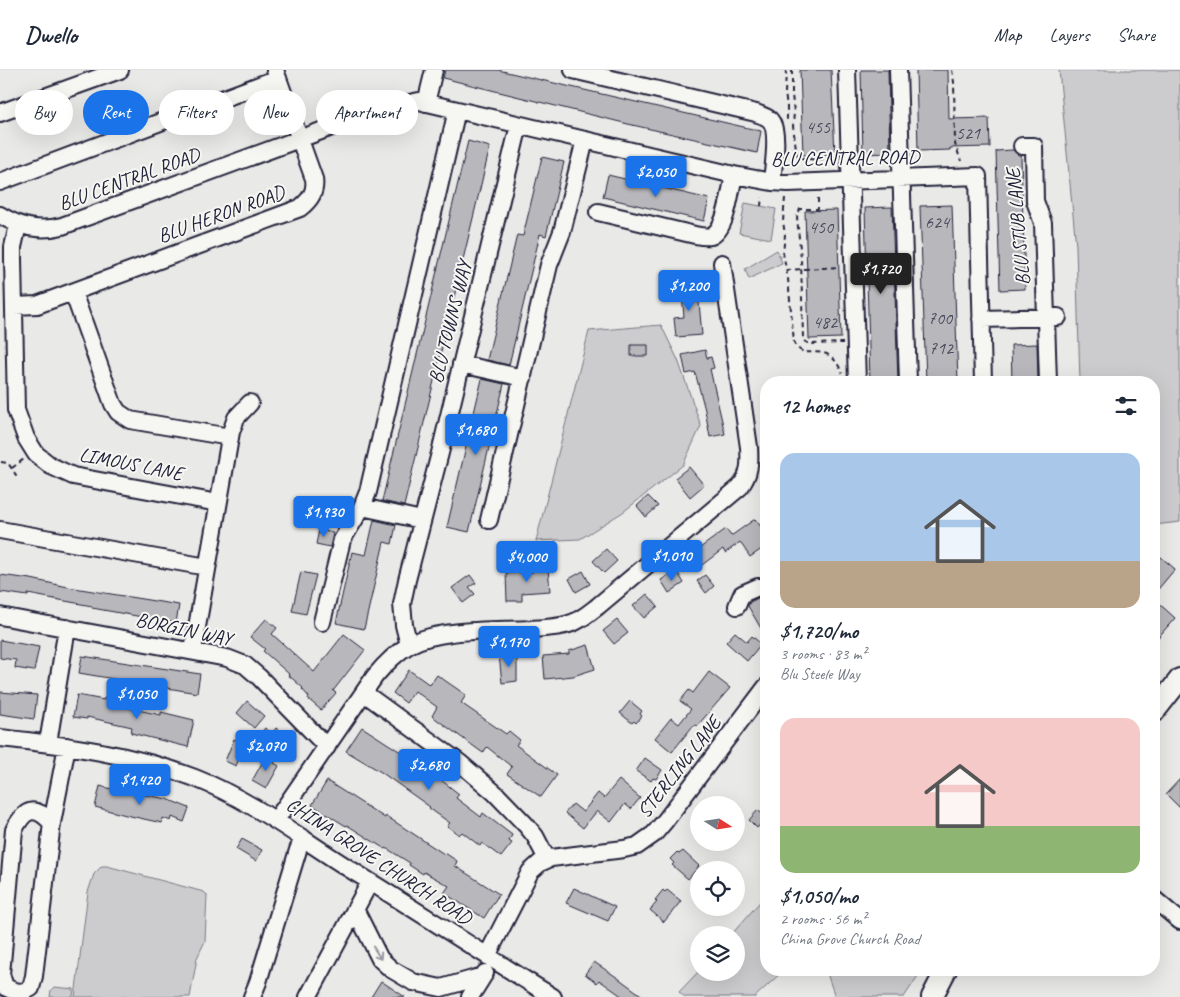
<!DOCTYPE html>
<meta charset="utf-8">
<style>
:root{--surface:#fff;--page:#f6f6f7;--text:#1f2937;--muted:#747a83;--line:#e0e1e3;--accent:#1a73e8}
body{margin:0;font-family:Caveat,sans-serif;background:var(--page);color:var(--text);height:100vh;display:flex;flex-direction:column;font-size:19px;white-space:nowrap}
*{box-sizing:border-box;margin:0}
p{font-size:16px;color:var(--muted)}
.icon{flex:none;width:28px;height:28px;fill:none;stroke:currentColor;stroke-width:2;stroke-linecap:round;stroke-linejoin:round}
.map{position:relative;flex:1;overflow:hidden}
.drawer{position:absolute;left:760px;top:306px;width:400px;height:600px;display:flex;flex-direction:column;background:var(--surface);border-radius:20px;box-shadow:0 5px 20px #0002}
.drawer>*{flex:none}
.banner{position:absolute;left:15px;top:20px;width:475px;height:45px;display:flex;gap:10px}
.needle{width:32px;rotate:102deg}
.controls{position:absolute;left:690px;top:726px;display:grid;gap:10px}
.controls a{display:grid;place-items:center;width:55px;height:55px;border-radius:50%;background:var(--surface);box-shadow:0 5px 20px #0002;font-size:25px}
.price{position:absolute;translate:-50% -42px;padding:0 11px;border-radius:5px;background:var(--accent);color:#fff;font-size:16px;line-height:32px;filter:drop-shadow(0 1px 2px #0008)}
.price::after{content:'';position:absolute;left:50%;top:30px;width:15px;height:11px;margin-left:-8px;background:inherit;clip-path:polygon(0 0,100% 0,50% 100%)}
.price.selected{background:#222;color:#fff}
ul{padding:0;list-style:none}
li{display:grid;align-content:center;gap:10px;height:265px;padding:0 20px}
li span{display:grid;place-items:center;height:155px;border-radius:15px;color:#555}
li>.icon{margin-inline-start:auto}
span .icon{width:90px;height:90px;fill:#fffc;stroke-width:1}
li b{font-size:21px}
h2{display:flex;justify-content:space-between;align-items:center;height:60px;padding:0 20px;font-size:21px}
.pill{padding:0 18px;border-radius:22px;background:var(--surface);box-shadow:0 5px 20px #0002;font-size:18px;line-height:45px}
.pill.selected{background:var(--accent);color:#fff}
header{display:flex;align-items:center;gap:30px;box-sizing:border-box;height:70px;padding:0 25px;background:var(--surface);border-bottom:1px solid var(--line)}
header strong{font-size:24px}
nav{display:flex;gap:28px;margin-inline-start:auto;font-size:18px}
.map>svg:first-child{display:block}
.green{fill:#ccccce;stroke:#777784}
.building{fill:#b8b8bc;stroke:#22223b}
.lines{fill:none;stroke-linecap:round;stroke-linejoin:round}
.minor-casing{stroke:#22223b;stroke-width:20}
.major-casing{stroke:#22223b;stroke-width:24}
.path{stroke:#22223b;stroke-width:2;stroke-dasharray:5 4;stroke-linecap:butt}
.minor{stroke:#f6f6f2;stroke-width:16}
.major{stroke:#f6f6f2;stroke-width:20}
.oneway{stroke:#9797a0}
.labels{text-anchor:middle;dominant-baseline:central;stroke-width:4;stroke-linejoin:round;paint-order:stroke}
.number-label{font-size:18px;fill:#48485b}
.street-label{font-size:20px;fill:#22223b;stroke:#f6f6f2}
</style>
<header>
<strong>Dwello</strong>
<nav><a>Map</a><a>Layers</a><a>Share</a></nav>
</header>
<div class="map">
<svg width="1180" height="927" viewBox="0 0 1180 927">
<rect width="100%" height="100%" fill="#e9e9e7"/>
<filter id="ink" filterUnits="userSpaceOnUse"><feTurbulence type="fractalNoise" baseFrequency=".02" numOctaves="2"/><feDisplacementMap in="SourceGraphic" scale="10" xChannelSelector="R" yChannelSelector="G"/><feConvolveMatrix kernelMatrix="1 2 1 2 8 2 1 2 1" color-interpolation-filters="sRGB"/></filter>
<g filter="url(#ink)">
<path class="green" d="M1059 0H1180V452L1154 455V312H1080L1076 176Z
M745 133 776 139 771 169 739 163Z
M777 180 782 193 749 209 745 199Z
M661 255 678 290 701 356 683 395 623 442 580 469 536 471 589 261Z
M102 796H107L204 822 207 825 205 871 197 888 190 927H75L88 822 94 804Z
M766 825V900H784L755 927H685L679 922 699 901V902H736V865H731Z
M826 900H922L904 927H835Z
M54 917 74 919 73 927H50L51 920Z"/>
<path class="building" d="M445 0H498L761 61 757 83 628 54 443 8Z
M800 0H831L835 84 803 85Z
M861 0H888L890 83 863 84Z
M916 0H948L949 49 989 48 990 77 950 78V80L918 81Z
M468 71 490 77 404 436 382 431Z
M1013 80 1017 84 1021 86 1025 219 1000 220 996 81Z
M542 87 564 92 546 166 540 164 509 295 487 290 517 165 523 166Z
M608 105 709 129 704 151 603 127Z
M952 135 958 312H926L920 136Z
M892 137 898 312H870L865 138Z
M837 140 841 268 809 269 805 141Z
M697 211 702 265 676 267 674 248 684 247 681 212Z
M1037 274 1038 312H1012L1011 275Z
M631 275H648V286H631Z
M705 280 707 288 711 287 714 298 710 299 725 364 710 367 705 340 695 302 686 304 682 285Z
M482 309 504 314 469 462 447 457Z
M689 397 704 415 690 427 675 408Z
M648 426 658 436 646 447 637 436Z
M755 449 766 463V476L750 487 740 472 725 483 723 479 698 498 689 486 726 459 731 466Z
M374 450 396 455 392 474 384 472 364 559 336 553 352 482 366 485Z
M319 460 333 463 330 477 316 474Z
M606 479 617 491 604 503 593 491Z
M1154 481 1175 499 1154 524Z
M548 498 550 521 522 523V531H507L506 503 533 502V499Z
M676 500 684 513 669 523 661 510Z
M583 501 590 514 576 522 569 509Z
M301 502 316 505 306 544 292 541Z
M0 505 31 509 68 517 179 535 176 553 92 538V536L28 524V526L0 522Z
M470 505 476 513 469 517 475 524 463 533 452 518Z
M705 505 714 516 706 523 697 511Z
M647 524 658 536 644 548 633 536Z
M760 527H763L766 533V567L748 536 750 532Z
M1154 529 1175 548 1154 572Z
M266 549 277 558 272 564 314 602 344 564 365 580 333 621 336 623 321 640 308 629 309 627 302 619 303 618 294 610 288 605 289 604 263 581 265 579 250 567Z
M617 550 628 563 614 574 603 561Z
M735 562 747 572 752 566 761 574 747 591 726 572Z
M0 570 39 577 34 601 15 598 16 590 0 588Z
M588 575 595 599 573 606 545 609 543 586 569 584V581Z
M514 583 517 590V611L502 613 499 585Z
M82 586 200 604 197 623 79 603Z
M409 600 430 615 437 605 466 625 461 633 506 664 509 661 520 670 516 675 557 705 541 727 507 704 512 697 487 677 483 683 432 646 437 637 415 621 406 633 393 623Z
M709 602 730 618 697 656 696 655 692 657 672 682 655 668 671 648 679 654 691 639 680 631 689 620 693 623Z
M0 622 37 625 34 649 0 644Z
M77 625 104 630V628L124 633V637L161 645V642L194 650 188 677 131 663 132 657 87 647V649L73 647Z
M247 631 264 646 254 658 237 643Z
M630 631 642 641 640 644 642 646 636 653 634 651 632 653 620 643Z
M362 657 427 699 459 724 456 728 481 747 483 743 512 765 509 771 512 773 501 787 482 773 480 776 462 762 459 765 447 756 450 753 429 738 430 737 381 702 346 681Z
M265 658 272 663 276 658 284 664 281 669 287 673 282 681 261 663Z
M234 669 245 674 236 696 225 691Z
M267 684 277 688 274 693 279 696 266 719 252 711Z
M645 688 662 700 656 709 653 708 651 711 636 701Z
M1180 709V738L1166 724Z
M619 710 640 728 631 739 625 734 611 752 597 741 583 758 565 743 573 734 583 742 598 723 604 728Z
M327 711 385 748 386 746 444 784 445 783 457 791 455 796 499 824 484 848 444 823 449 816 424 802 423 804 409 795 410 793 386 778 385 779 347 755 346 756 312 735Z
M100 716 131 724V722L167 729 189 738 184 752 172 747 171 751 163 748 162 753 126 745 95 737Z
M758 740 766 748 757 758 749 750Z
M242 769 262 780 256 791 236 779Z
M683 781 699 796 688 809 672 795 674 793 670 789 677 782 679 784Z
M574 818 615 837 608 851 566 833Z
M663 820 665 822 667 820 681 831 664 852 650 840 657 832 655 830Z
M594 892 618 908 644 927H623L599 910 597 913 585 904Z
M381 911 405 927H371Z"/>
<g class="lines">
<defs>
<path id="minor" d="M573 0 756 43C760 45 766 46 770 50 780 61 773 97 772 112
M847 0 857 312
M898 0 908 312
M426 33 434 0
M0 43 120 0
M1022 76H1034L1035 131 1043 153 1048 312
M0 112 278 8
M598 142 695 165C700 166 706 167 711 166 727 159 730 121 734 105
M0 145C20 157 39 162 62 156L381 39 419 31 734 105 772 112 788 113 978 106 983 312
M18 155 13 177V189L16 340 26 368 36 384 51 396 73 406 218 433
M73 222 113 334 118 342 130 350 230 367
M14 236 37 235 300 138C310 130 316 122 314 109L275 0
M981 249 1058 247
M461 294 523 308
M362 437 422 450
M489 450 549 195 562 162 585 70
M0 460 207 497
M737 536 742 524 758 517H766
M0 546 227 588 245 595 259 607 327 677
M322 552 342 470 362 437 368 422 457 40
M409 575 404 555 402 534 407 510 440 383 519 55
M193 580 231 362 236 348 250 333
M364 623 460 693 495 723 526 755 535 766 547 789
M0 668C66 675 133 684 195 708 256 732 306 773 361 806 425 846 488 887 553 927
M48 673 67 558
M276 750 375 606C385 594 396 583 409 575 440 558 495 561 531 559 543 558 557 558 569 554 580 551 589 543 598 536L740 417C750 404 750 393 749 377L722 193
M52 753C35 735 25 738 14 760L1 904 5 917C15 922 22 924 31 918L34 906 52 753 67 676
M1154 829 1180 851
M355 839 380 889 391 899 413 912 441 918 483 906
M487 886 530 802 540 793 551 788 624 779 637 776 654 764 665 751 766 617
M252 927 258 912 298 780 303 768
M308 927 370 812
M470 927 485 903"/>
<path id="major" d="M1154 642 1180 609
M932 927 946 900"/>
</defs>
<use href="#minor" class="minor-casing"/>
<use href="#major" class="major-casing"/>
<path class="path" d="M786 0 785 23 787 37V50
M792 0V25L794 42 793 56 797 86C807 91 827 90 837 85
M952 0 954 12 955 74 961 91
M785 128 783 151 785 165 783 183 788 209 794 272C804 296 827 265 842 303
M818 128V139H800L797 147 801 189 803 268 804 271 810 274 843 273
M761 136 762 127
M786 200 839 197
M1 392 8 393 16 405V409
M12 398 24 389"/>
<use href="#minor" class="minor"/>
<use href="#major" class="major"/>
</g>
<defs><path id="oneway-shaft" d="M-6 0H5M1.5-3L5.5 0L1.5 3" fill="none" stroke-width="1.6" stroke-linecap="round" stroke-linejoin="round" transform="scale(1.25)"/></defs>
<use class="oneway" href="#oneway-shaft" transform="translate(377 883) rotate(58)"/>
</g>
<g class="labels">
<g class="number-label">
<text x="818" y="57">455</text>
<text x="968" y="63">521</text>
<text x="937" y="152">624</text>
<text x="821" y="157">450</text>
<text x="940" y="248">700</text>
<text x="825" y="252">482</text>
<text x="941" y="278">712</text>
</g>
<g class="street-label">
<text transform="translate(845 88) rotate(-1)">BLU CENTRAL ROAD</text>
<text transform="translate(129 109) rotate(-20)">BLU CENTRAL ROAD</text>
<text transform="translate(221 144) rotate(-20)">BLU HERON ROAD</text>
<text transform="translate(1018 157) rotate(-95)">BLU STUB LANE</text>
<text transform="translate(450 252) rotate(-76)">BLU TOWNS WAY</text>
<text transform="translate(131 394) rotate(11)">LIMOUS LANE</text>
<text transform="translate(184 559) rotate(12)">BORGIN WAY</text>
<text transform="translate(679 697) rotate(-52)">STERLING LANE</text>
<text transform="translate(379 791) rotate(33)">CHINA GROVE CHURCH ROAD</text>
</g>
</g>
</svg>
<div class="controls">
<a><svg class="needle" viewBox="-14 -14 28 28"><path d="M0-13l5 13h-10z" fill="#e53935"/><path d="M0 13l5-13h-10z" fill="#747a83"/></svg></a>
<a><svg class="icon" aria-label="locate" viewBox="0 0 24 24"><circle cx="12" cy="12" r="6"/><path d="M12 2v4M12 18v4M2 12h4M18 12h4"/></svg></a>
<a><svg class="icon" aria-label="layers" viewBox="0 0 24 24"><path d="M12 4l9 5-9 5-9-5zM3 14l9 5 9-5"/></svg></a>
</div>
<b class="price" style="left:656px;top:128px">$2,050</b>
<b class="price selected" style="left:881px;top:225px">$1,720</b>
<b class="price" style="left:689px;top:242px">$1,200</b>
<b class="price" style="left:476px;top:386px">$1,680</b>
<b class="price" style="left:324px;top:468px">$1,930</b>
<b class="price" style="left:672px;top:512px">$1,010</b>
<b class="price" style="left:527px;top:513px">$4,000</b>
<b class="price" style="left:509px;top:598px">$1,170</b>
<b class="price" style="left:137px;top:650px">$1,050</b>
<b class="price" style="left:266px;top:702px">$2,070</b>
<b class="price" style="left:429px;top:721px">$2,680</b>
<b class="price" style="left:140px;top:736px">$1,420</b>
<div class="banner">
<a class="pill">Buy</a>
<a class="pill selected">Rent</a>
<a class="pill">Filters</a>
<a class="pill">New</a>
<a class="pill">Apartment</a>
</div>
<section class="drawer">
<h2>12 homes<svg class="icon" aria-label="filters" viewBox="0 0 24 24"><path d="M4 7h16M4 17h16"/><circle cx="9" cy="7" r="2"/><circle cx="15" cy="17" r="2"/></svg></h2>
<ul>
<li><span style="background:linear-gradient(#a9c7e8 70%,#b9a48a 0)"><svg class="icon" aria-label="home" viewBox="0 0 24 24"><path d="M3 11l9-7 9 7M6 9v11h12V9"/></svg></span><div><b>$1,720/mo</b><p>3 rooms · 83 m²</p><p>Blu Steele Way</p></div></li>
<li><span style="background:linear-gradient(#f6c9c9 70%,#8fb573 0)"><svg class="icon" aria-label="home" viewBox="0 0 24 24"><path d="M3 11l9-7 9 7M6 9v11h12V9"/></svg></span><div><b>$1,050/mo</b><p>2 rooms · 56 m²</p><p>China Grove Church Road</p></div></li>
</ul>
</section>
</div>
